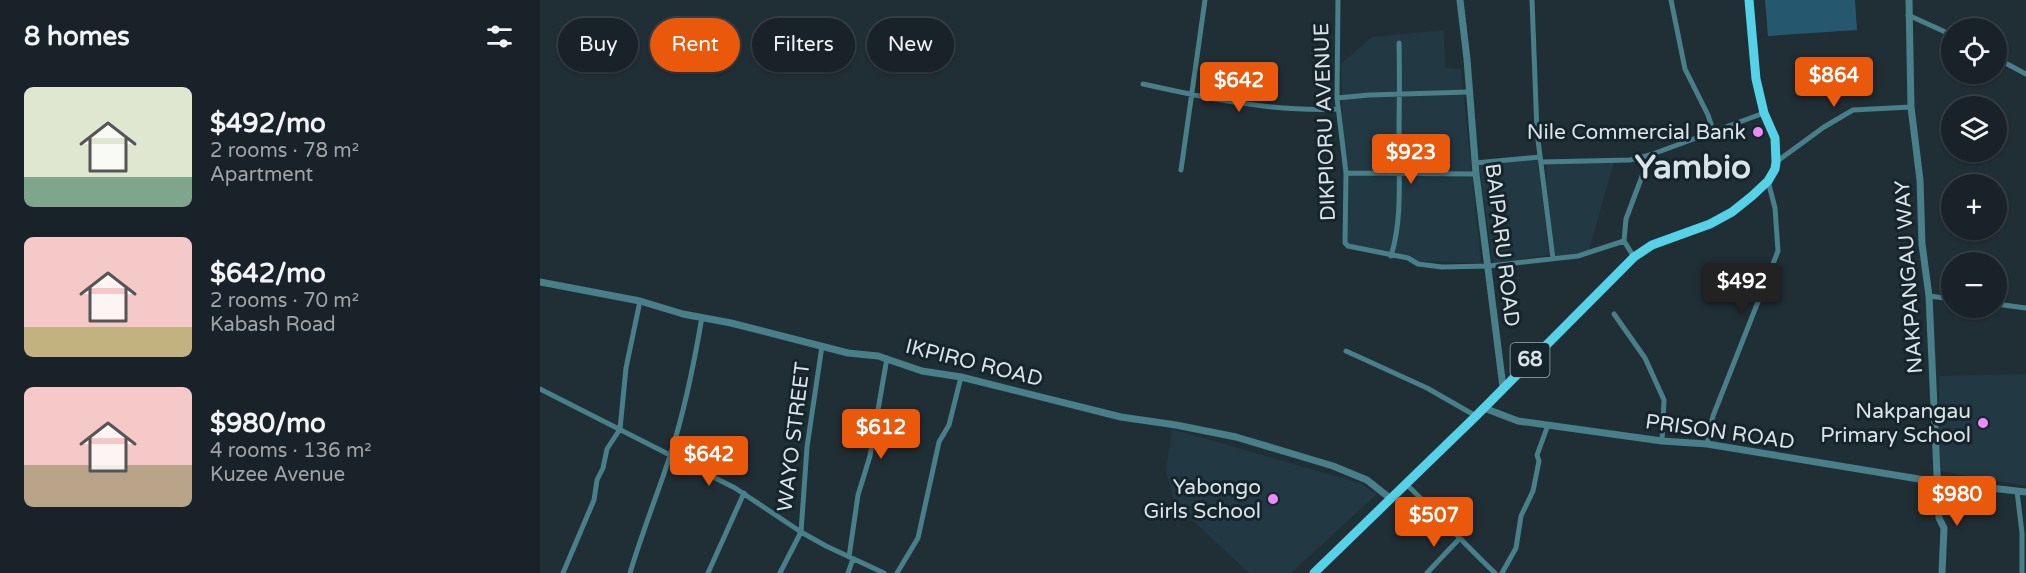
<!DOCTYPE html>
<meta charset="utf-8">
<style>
:root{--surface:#182228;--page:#212a30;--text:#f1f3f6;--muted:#9fa4a8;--line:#363f45;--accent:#ea580c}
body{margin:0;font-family:"Varela Round",sans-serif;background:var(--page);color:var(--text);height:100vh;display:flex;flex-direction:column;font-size:22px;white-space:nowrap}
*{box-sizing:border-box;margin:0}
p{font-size:20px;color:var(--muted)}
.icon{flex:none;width:33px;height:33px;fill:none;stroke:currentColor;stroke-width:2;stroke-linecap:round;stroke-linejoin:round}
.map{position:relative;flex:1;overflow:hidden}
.details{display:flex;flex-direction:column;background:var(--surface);width:540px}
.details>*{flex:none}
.banner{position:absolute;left:18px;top:18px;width:570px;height:54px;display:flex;gap:12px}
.tools{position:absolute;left:1401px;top:18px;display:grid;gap:12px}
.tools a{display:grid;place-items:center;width:66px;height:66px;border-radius:50%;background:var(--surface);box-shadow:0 2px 4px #0004,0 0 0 2px var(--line);font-size:30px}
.price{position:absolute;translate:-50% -51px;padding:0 14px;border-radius:6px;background:var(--accent);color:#fff;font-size:20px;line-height:39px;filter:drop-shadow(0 2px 3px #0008)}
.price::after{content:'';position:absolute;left:50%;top:36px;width:18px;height:14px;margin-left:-9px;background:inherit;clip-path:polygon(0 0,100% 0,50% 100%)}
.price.on{background:#222;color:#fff}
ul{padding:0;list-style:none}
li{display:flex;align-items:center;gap:18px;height:150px;padding:0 24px}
li span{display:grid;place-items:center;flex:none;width:168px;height:120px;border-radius:9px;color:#555}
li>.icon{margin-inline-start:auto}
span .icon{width:72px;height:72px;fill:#fffc;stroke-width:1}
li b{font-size:26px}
h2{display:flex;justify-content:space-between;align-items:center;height:72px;padding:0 24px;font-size:26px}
.pill{padding:0 21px;border-radius:27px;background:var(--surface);box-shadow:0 2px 4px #0004,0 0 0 2px var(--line);font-size:21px;line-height:54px}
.pill.on{background:var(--accent);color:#fff}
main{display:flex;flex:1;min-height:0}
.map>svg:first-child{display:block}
.built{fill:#223843}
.green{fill:#25586e}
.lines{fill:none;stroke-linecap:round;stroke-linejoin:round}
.minor{stroke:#487f89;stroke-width:5}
.tertiary{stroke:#487f89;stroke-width:7}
.primary{stroke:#55d2e7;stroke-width:9}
.poi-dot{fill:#ec8cfa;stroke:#16242b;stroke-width:2}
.labels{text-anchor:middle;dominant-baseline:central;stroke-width:6;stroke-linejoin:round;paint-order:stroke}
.shield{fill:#16242b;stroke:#9faaaf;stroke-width:1.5}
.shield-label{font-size:20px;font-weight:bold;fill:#dae3e7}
.street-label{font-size:21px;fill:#dae3e7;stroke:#16242b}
.poi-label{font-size:21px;fill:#dae3e7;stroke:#16242b;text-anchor:end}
.town-label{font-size:33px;font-weight:bold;fill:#dae3e7;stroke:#16242b}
</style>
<main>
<section class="details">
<h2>8 homes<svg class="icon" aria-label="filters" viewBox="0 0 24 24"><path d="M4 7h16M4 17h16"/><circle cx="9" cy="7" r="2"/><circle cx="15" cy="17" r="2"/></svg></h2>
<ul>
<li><span style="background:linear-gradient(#dfe7d0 75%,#7fa58c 0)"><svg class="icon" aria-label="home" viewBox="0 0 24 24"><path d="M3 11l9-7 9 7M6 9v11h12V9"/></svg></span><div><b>$492/mo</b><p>2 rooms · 78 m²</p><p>Apartment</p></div></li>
<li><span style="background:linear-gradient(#f6c9c9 75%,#c2b280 0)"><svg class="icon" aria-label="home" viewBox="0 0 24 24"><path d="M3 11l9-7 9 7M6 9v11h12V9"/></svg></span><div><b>$642/mo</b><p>2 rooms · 70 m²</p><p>Kabash Road</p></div></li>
<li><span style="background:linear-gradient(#f6c9c9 65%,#b9a48a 0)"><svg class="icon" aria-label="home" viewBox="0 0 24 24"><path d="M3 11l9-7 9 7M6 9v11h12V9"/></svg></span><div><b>$980/mo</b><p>4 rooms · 136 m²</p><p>Kuzee Avenue</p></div></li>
</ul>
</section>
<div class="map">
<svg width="1486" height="573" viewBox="0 0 1486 573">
<rect width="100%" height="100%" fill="#202e35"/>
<path class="built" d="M904 30 905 68 921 69 941 263 875 261 806 249 801 64 832 37Z
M998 158 1009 255 953 263 939 164Z
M1074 162 1049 250 1015 258 1006 185 1007 163Z
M1486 374V486L1399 471V376Z
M632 429 820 483 837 494 751 573H709L635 504 626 471Z"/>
<path class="green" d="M1225 0H1315L1317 30 1228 36Z"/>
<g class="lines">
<path class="minor" d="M798 0 797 98 806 173 805 243 808 246 868 258 878 264 902 267 949 266 1038 256 1084 241
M992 0 997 132 1013 259
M1131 0 1145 69 1168 115 1174 133
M1368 15 1412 35
M1456 58 1486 74
M603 84C666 98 733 112 798 109
M797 98 829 95 929 92
M1001 162 1090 160 1110 155 1224 113
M1236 162 1284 127 1313 110 1371 107
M935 163 1000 157
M641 170 665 0
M806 173 936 174
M851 256C862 221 859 181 859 145 859 111 860 77 859 43
M1094 257 1084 241 1086 219 1110 155
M1389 296 1412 299
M1456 304 1486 308
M1074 314 1105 358 1124 400 1122 441
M806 351 887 388 936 416
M0 389 195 488 261 532 286 546 344 573
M1167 444 1173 416 1238 251 1235 208 1228 181
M866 484C897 513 924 544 955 573
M1477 491 1482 533V573
M309 557 318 495 330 456 347 358
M23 573 54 500 57 480 63 468 67 449 80 429 86 368 100 301
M90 573C102 533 117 495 130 456 145 410 154 364 162 317
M168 573 204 493
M240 573 261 532 267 447 282 346
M308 573 313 559
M357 573 378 538 399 442 409 425 421 377
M887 573 919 539
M962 573 976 548 981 516 993 491 999 461 997 455 1008 425"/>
<path class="tertiary" d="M920 0 927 59 936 174 963 387
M1369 0 1371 107 1380 180 1382 244 1389 296 1399 518 1404 528 1402 573
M0 282 100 301 143 314 191 323 308 353 338 356 382 371 421 377 581 417 636 425 696 437 793 466 827 480 851 499
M944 408 978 421 1122 441 1167 444 1397 482 1486 492"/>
<path class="primary" d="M774 573 936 416 1094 257 1112 245 1170 224 1192 212 1212 196 1228 181 1235 169 1236 162 1235 138 1224 113 1216 79 1209 0"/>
</g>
<g class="poi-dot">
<circle cx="1218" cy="132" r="6"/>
<circle cx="1443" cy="423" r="6"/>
<circle cx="733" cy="499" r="6"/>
</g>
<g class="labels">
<rect class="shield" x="970.5" y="343" width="39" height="34" rx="4.5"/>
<g class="shield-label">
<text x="990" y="360">68</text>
</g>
<g class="street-label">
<text transform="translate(785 122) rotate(-92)">DIKPIORU AVENUE</text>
<text transform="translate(962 245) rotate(83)">BAIPARU ROAD</text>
<text transform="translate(1369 277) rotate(-94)">NAKPANGAU WAY</text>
<text transform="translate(434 363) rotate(14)">IKPIRO ROAD</text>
<text transform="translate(1180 432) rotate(8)">PRISON ROAD</text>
<text transform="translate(254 437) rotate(-83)">WAYO STREET</text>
</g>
<g class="poi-label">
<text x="1206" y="132">Nile Commercial Bank</text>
<text x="1431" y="411">Nakpangau<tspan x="1431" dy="24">Primary School</tspan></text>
<text x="721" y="487">Yabongo<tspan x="721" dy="24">Girls School</tspan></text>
</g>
<g class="town-label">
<text x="1153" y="167">Yambio</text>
</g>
</g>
</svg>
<div class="tools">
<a><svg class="icon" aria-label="locate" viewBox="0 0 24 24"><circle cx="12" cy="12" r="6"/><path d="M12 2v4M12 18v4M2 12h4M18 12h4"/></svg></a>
<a><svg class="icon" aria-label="layers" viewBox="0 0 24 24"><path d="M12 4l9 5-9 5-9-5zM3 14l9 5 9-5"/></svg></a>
<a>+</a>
<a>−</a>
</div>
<b class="price" style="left:1294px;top:108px">$864</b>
<b class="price" style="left:699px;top:113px">$642</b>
<b class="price" style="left:871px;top:185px">$923</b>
<b class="price on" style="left:1202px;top:314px">$492</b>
<b class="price" style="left:341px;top:460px">$612</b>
<b class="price" style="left:169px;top:487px">$642</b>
<b class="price" style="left:1417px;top:527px">$980</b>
<b class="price" style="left:894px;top:548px">$507</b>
<div class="banner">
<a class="pill">Buy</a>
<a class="pill on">Rent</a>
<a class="pill">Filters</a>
<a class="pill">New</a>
</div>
</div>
</main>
